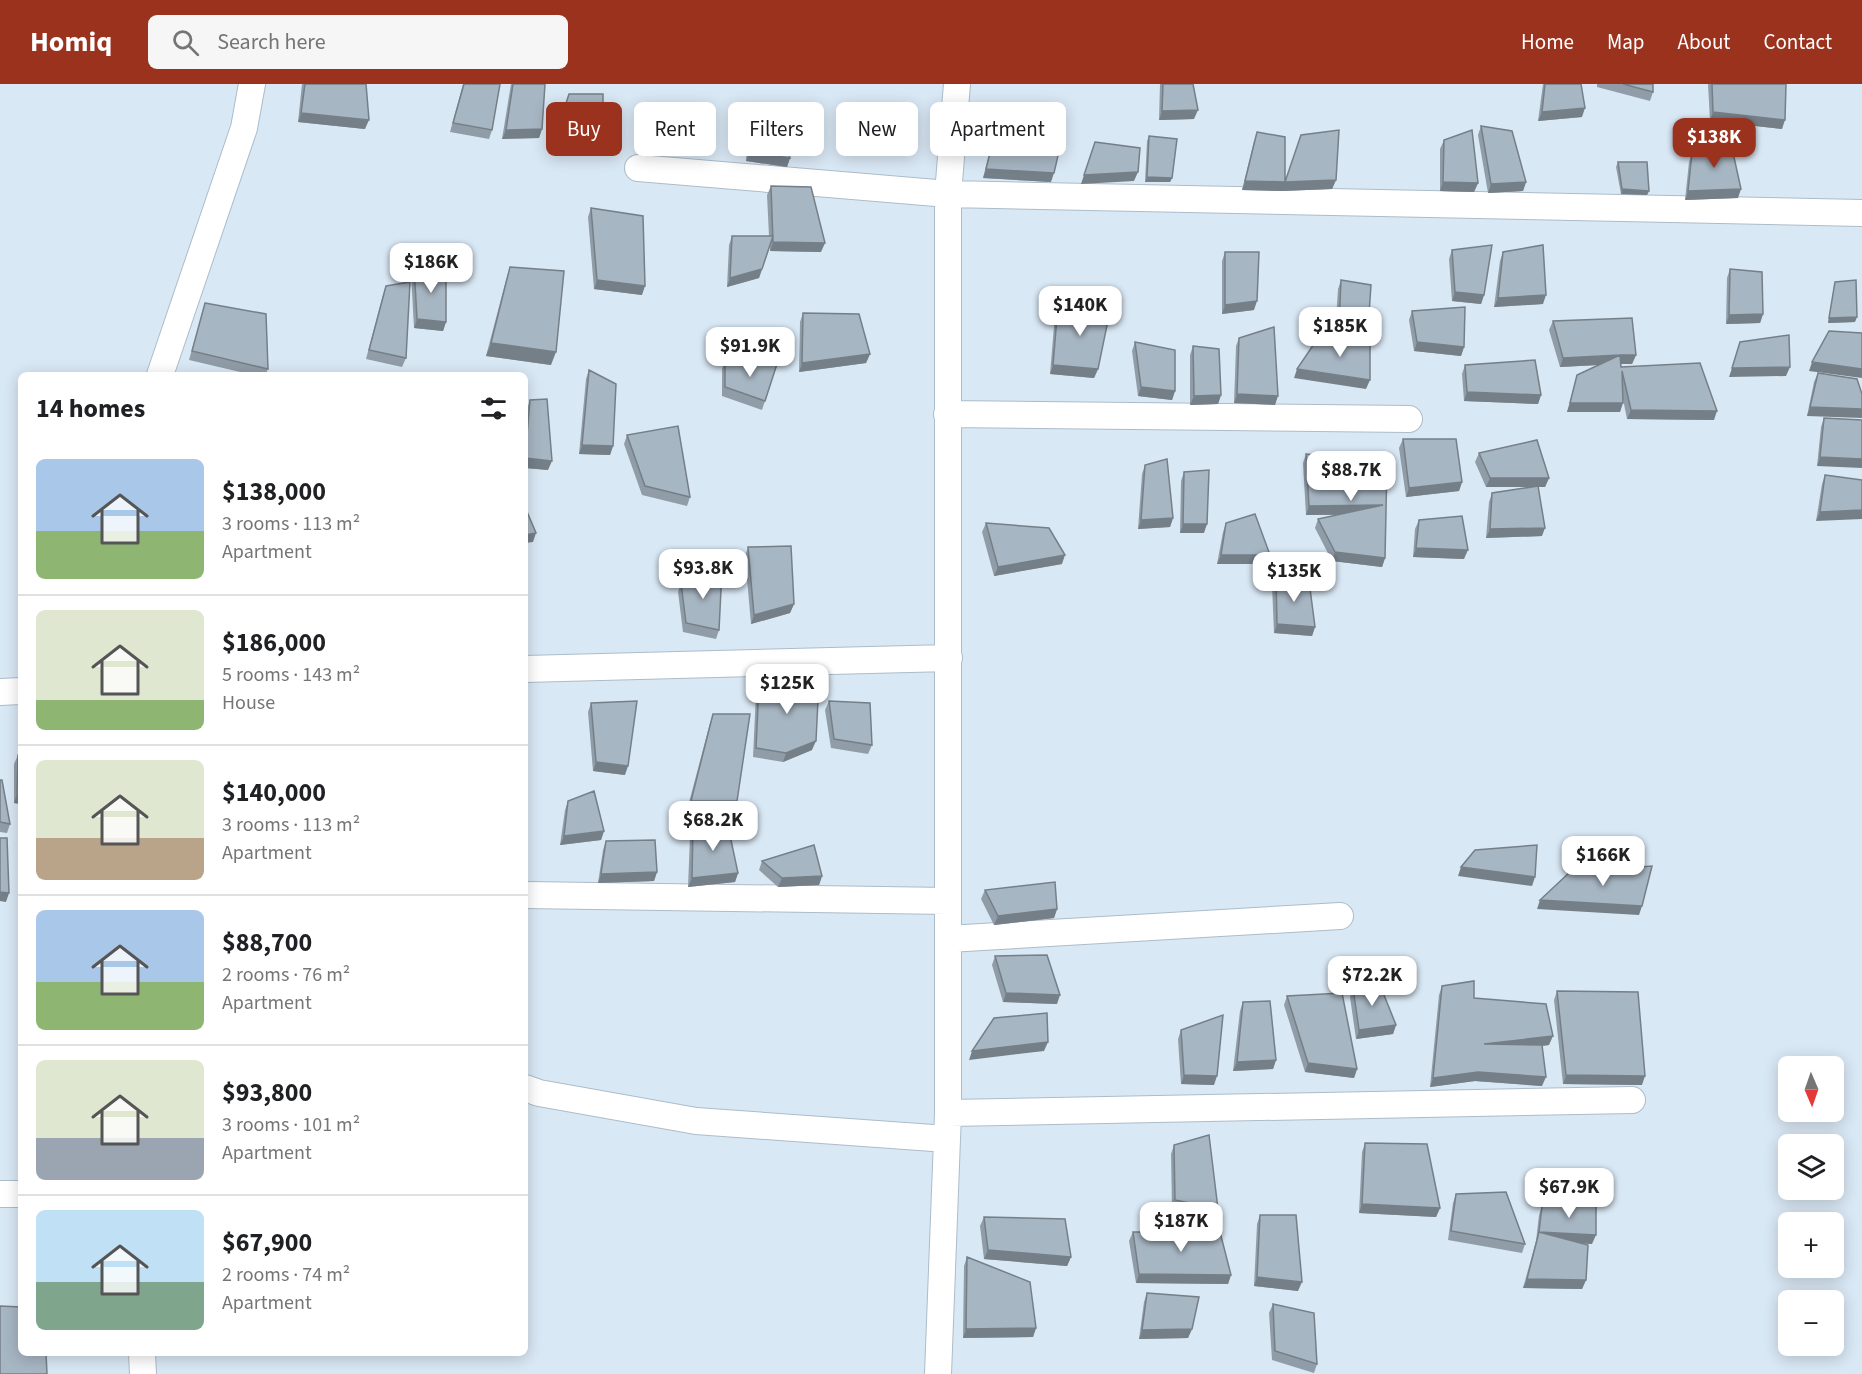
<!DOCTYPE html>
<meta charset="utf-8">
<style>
:root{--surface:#fff;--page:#f6f6f6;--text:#202124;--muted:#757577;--line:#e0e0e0;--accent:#9b321e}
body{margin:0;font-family:"Source Sans 3",sans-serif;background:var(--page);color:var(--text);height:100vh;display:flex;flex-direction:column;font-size:22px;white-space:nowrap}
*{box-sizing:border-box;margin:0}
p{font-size:20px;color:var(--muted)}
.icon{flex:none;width:33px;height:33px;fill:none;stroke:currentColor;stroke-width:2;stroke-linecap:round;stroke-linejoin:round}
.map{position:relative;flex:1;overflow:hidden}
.panel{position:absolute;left:18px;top:288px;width:510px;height:984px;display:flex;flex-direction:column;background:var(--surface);border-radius:9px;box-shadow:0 3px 15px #0003}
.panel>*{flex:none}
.guide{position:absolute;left:546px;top:18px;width:570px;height:54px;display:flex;gap:12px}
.needle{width:39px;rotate:178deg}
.tools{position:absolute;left:1778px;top:972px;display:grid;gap:12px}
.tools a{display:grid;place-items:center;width:66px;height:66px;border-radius:9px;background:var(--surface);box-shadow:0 3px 15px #0003;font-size:30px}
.price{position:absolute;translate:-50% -51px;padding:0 14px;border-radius:12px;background:#fff;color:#222;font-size:20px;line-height:39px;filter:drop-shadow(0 2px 3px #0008)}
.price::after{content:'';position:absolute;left:50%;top:36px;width:18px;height:14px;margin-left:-9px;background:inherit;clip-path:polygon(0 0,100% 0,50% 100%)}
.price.on{background:var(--accent);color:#fff}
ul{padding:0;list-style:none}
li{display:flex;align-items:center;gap:18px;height:150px;padding:0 18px}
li+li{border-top:2px solid var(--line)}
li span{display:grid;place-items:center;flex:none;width:168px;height:120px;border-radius:9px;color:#555}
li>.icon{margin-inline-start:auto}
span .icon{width:72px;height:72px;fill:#fffc;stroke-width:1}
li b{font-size:26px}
h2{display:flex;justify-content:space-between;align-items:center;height:72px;padding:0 18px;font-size:26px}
.tag{padding:0 21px;border-radius:9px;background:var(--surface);box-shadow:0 3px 15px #0003;font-size:21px;line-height:54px}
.tag.on{background:var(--accent);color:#fff}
header{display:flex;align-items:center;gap:36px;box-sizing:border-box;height:84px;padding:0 30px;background:var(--accent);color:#fff}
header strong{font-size:28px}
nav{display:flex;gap:33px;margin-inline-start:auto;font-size:21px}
.search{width:420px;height:54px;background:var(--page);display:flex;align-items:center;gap:15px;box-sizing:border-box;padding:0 21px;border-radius:9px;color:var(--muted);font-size:22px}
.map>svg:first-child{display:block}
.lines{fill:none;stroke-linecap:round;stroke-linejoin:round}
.minor-casing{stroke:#adbcc9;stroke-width:28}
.minor{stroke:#fff;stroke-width:26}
.wall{fill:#909da8}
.shaded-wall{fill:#757f88}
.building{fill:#a7b6c3;stroke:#757f88;stroke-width:1.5}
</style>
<header>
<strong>Homiq</strong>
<div class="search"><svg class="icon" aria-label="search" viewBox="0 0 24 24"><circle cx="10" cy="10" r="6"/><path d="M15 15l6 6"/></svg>Search here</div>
<nav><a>Home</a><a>Map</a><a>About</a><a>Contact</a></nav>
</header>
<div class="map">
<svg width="1862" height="1290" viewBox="0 0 1862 1290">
<rect width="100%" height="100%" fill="#d9e8f5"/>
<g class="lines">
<defs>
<path id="minor" d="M638 84 948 110 1862 129
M160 291 244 44 252 0
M947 330 1409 335
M525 585 949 574
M0 608 21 607
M525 811 948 817
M948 855 1340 832
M525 1004 539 1009 696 1037 947 1055
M948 1029 1632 1016
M0 1110H21
M142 1269 143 1290
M938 1290 948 1029V110L957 0"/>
</defs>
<use href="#minor" class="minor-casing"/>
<use href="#minor" class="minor"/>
</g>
<path class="wall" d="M302 0H366L365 45 298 38Z
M463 0H500L492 46 489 55 450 48Z
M511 0H545L542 45 539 54 502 55Z
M1160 0H1193L1194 35 1159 36Z
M1543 0H1581L1582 33 1538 37Z
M1597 0H1653V8L1650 17 1597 3Z
M1708 0H1786L1782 45 1710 37Z
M565 19 603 56 600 65 555 53Z
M752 21 790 74 787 83 746 77 749 30Z
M1481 42 1526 98 1523 107 1488 109 1478 51Z
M1257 48 1285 97 1336 96 1332 105 1282 107V106V107L1242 106 1254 57Z
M1149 52 1172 94 1170 98H1145L1147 57Z
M1444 56 1478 99 1474 108 1440 107V65Z
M993 57 1051 98 983 94 990 66Z
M1692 69 1738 114 1685 116 1689 78Z
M1618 78 1649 107 1647 111 1621 110 1616 83Z
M771 102 821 168 770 167V162L759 194 727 203 729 161 732 152H769L767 111Z
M591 124 642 211 594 205 588 133Z
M1452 166 1484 211 1481 220 1452 217 1449 175Z
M1225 168 1254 226 1222 230V177Z
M1503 168 1543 220 1494 223 1500 177Z
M414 181 446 238 443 247 414 244 411 190Z
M510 183 551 281 486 272 506 196Z
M1730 185 1763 230 1760 239 1726 240 1727 194Z
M1341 196 1365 254 1335 252 1338 205Z
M1835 198 1855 238 1828 239 1834 202Z
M386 202 406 274 402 283 366 275 383 211Z
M205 219 268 285 265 291H253L189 276Z
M1058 221 1098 285 1094 294 1050 290 1055 230Z
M1412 227 1464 263 1461 272 1414 267 1409 236Z
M803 229 870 270 866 279 799 288 800 238Z
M1553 237 1636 271 1632 280H1621V283L1714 336 1627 335 1623 315 1620 328H1567L1577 291 1599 281 1560 283 1549 246Z
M1239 254 1275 321 1234 319 1236 262Z
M1135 258 1175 307 1172 316 1138 312 1132 267Z
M1193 262 1221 311 1218 320 1190 321V271Z
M725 276 777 280 762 326 722 312V285Z
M1465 281 1541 311 1538 320 1464 317 1462 290Z
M589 286 613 362 610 371 579 370 586 295Z
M1818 289 1857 295 1807 332 1814 298Z
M530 316 548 386 525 384V344L527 325Z
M1824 334 1862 336 1817 382 1821 343Z
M627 351 690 413 687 422 642 411 624 360Z
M1403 355 1462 398 1459 407 1406 413 1399 364Z
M1479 369 1549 394 1545 403H1538L1542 452 1486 454 1489 418 1492 409 1530 403H1486L1475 378Z
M1306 370 1385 474 1382 483 1332 477 1315 444 1318 435 1337 431H1306L1303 379Z
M1145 381 1173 434 1170 443 1138 445 1142 390Z
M1184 388 1204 449H1180L1181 397Z
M1825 391 1862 396 1816 437 1822 400Z
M1419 436 1464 475 1413 473 1415 445Z
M986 439 1062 480 994 492 982 448Z
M1226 439 1267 480H1217L1223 448Z
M748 463 794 520 790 529 751 540 745 472Z
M1276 492 1315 543 1312 552 1274 549 1272 501Z
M681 499 719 546 716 555 683 548 678 508Z
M759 600 812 666 783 678 753 673 756 609Z
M829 617 872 661 868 670 831 664 825 626Z
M591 619 625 691 593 687 588 628Z
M713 630 737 717 734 726H687L710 639Z
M21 670V720L14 719V680L18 671Z
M0 696 10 740 7 749 0 748Z
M568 717 604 747 601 756 560 761 565 726Z
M693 743 738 789 735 798 688 803 690 752Z
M606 757 657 788 654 797 598 799 603 766Z
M762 777 822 792 819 801 778 803 759 786Z
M985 806 1057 825 1054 834 994 841 981 815Z
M995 872 1057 920 1003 918 992 881Z
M1442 902 1474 914 1549 961 1542 962V1002L1475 997 1430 1003 1439 911Z
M1353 904 1396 941 1393 950 1356 955 1350 913Z
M1557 907 1642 1001 1563 1000 1554 916Z
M1287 912 1357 985 1354 994 1305 988 1284 921Z
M1243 918 1276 976 1273 985 1233 987 1240 927Z
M1181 946 1214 1001 1181 1000 1178 955Z
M1365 1059 1440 1124 1436 1133 1359 1129 1362 1068Z
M1174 1061 1218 1125 1215 1134 1172 1125 1171 1070Z
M1456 1110 1525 1160 1522 1169 1448 1156 1453 1119Z
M1542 1122 1592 1160 1581 1159 1586 1196 1582 1205 1523 1204 1536 1157 1539 1131Z
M1260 1131 1298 1207 1254 1202 1257 1140Z
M984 1133 1071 1173 1067 1182 984 1175 980 1142Z
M1133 1148 1231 1191 1228 1200 1136 1199 1129 1157Z
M967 1173 1036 1244 1033 1253 963 1254 964 1182Z
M1147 1209 1192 1245 1188 1254 1139 1255 1144 1218Z
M1273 1220 1317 1280 1314 1289 1272 1276 1269 1229Z"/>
<path class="shaded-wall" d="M1585 24 1582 33 1538 37 1542 28Z
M1198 26 1194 35 1159 36 1162 27Z
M1713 28 1785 36 1782 45 1710 37Z
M301 29 369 36 365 45 298 38Z
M542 45 539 54 502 55 506 46Z
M749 68 790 74 787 83 746 77Z
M986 85 1054 89 1051 98 983 94Z
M1138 88 1134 97 1081 100 1084 91Z
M1147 93 1172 94 1170 98H1145Z
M1336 96 1332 105 1282 107 1285 98Z
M1245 97 1285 98 1282 107 1242 106Z
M1443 98 1478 99 1474 108 1440 107Z
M1526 98 1523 107 1488 109 1491 100Z
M1622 105 1649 107 1647 111 1621 110Z
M1741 105 1738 114 1685 116 1688 107Z
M773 158 825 159 821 168 770 167Z
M762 185 759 194 727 203 730 194Z
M597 196 645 202 642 211 594 205Z
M1455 208 1484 211 1481 220 1452 217Z
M1546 211 1543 220 1494 223 1498 214Z
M1257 217 1254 226 1222 230 1225 221Z
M1763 230 1760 239 1726 240 1729 231Z
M1857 233 1855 238 1828 239 1829 234Z
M417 235 446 238 443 247 414 244Z
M1339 243 1368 245 1365 254 1335 252Z
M1417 258 1464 263 1461 272 1414 267Z
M491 259 556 268 551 281 486 272Z
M870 270 866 279 799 288 802 279Z
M1620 271H1636L1632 280H1617Z
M1620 271 1617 280 1560 283 1563 274Z
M1812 278 1862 285V294L1809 287Z
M1053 281 1098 285 1094 294 1050 290Z
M1790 283 1786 292 1729 293 1732 284Z
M1297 285 1370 296 1366 305 1294 294Z
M1141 303 1175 307 1172 316 1138 312Z
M1467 308 1541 311 1538 320 1464 317Z
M1237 310 1278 312 1275 321 1234 319Z
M1221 311 1218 320 1190 321 1194 312Z
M1570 319H1623L1620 328H1567Z
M1810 323 1862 325V334L1807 332Z
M1631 326 1717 327 1714 336 1627 335Z
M582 361 613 362 610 371 579 370Z
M1820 373 1862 375V384L1817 382Z
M525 374 552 377 548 386 525 384Z
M1490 394H1549L1545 403H1486Z
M1462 398 1459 407 1406 413 1409 404Z
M1383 421 1380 430 1306 431 1309 422Z
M1862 426V435L1816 437 1820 428Z
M1173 434 1170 443 1138 445 1141 436Z
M1183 440H1207L1204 449H1180Z
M1545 444 1542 452 1486 454 1490 445Z
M536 449 533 458 525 459V451Z
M1416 464 1468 466 1464 475 1413 473Z
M1335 468 1385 474 1382 483 1332 477Z
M1065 471 1062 480 994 492 998 483Z
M1221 471H1270L1267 480H1217Z
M794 520 790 529 751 540 754 531Z
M1277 540 1315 543 1312 552 1274 549Z
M816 657 812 666 783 678 786 669Z
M596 678 628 682 625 691 593 687Z
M17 710 21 711V720L14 719Z
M691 717H737L734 726H687Z
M604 747 601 756 560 761 564 752Z
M1461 783 1535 793 1532 802 1458 792Z
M657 788 654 797 598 799 601 790Z
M738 789 735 798 688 803 692 794Z
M822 792 819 801 778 803 782 794Z
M0 808 9 809 6 818 0 817Z
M1540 816 1642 822 1639 831 1537 825Z
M1057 825 1054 834 994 841 998 832Z
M1006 909 1060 911 1057 920 1003 918Z
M1396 941 1393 950 1356 955 1359 946Z
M1553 952 1549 961 1480 969 1484 960Z
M1048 958 1044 967 969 976 972 967Z
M1276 976 1273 985 1233 987 1237 978Z
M1308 979 1357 985 1354 994 1305 988Z
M1478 988 1546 993 1542 1002 1475 997 1430 1003 1433 994Z
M1184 991 1217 992 1214 1001 1181 1000Z
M1566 991 1645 992 1642 1001 1563 1000Z
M1362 1120 1440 1124 1436 1133 1359 1129Z
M1539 1148 1596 1151 1592 1160 1537 1157Z
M988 1166 1071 1173 1067 1182 984 1175Z
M1139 1190 1231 1191 1228 1200 1136 1199Z
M1257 1193 1302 1198 1298 1207 1254 1202Z
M1527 1195 1586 1196 1582 1205 1523 1204Z
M1036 1244 1033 1253 963 1254 966 1245Z
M1192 1245 1188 1254 1139 1255 1142 1246Z"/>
<path class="building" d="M305 0H366L369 36 301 29Z
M464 0H500L492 46 453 39Z
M513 0H545L542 45 506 46Z
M1163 0H1193L1198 26 1162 27Z
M1545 0H1581L1585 24 1542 28Z
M1623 0H1653V8Z
M1712 0H1786L1785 36 1713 28Z
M569 10H603V56L558 44Z
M752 21 779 23 790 74 749 68Z
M1481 42 1512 47 1526 98 1491 100Z
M1339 46 1336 96 1285 98 1301 51Z
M1472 46 1478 99 1443 98 1444 56Z
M1257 48 1285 53V98L1245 97Z
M1149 52 1177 55 1172 94 1147 93Z
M1730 55 1741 105 1688 107 1692 69Z
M993 57 1060 63 1054 89 986 85Z
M1095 58 1140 64 1138 88 1084 91Z
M1618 78H1647L1649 107 1622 105Z
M771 102 811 103 825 159 773 158Z
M591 124 643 132 645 202 597 196Z
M732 152H773L762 185 730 194Z
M1492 161 1484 211 1455 208 1452 166Z
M1543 161 1546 211 1498 214 1503 168Z
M1225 168H1259L1257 217 1225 221Z
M414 181 446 188V238L417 235Z
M510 183 564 187 556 268 491 259Z
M1730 185 1762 188 1763 230 1729 231Z
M1341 196 1371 201 1368 245 1339 243Z
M1856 196 1857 233 1829 234 1835 198Z
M410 198 406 274 369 266 386 202Z
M205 219 266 230 268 285 192 267Z
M1058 221 1110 227 1098 285 1053 281Z
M1465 223 1464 263 1417 258 1412 227Z
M803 229 859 230 870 270 802 279Z
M1632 234 1636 271H1620L1621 283 1700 279 1717 327 1631 326 1622 287 1623 319H1570L1577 291 1620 271 1563 274 1553 237Z
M1274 243 1278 312 1237 310 1239 254Z
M1829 247 1862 249V285L1812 278Z
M1789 251 1790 283 1732 284 1740 258Z
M1318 254H1370V296L1297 285Z
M1135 258 1175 266V307L1141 303Z
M1193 262 1219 265 1221 311 1194 312Z
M725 276 777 280 765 317 725 303Z
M1535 276 1541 311 1467 308 1465 281Z
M589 286 616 300 613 362 582 361Z
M1818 289 1857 295 1862 310V325L1810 323Z
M547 315 552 377 525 374 530 316Z
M1824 334 1862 336V375L1820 373Z
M678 342 690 413 645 402 627 351Z
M1403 355H1456L1462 398 1409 404Z
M1537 356 1549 394H1490L1479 369Z
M1306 370 1387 379 1385 474 1335 468 1318 435 1383 421 1309 422Z
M1167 375 1173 434 1141 436 1145 381Z
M1209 386 1207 440H1183L1184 388Z
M1825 391 1862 396V426L1820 428Z
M1538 402 1545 444 1490 445 1492 409Z
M525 423 536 449 525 451Z
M1255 430 1270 471H1221L1226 439Z
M1462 432 1468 466 1416 464 1419 436Z
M986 439 1049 444 1065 471 998 483Z
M791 462 794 520 754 531 748 463Z
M722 486 719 546 686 539 681 499Z
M1276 492 1309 497 1315 543 1277 540Z
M819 595 816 657 786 669 756 664 759 600Z
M637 617 628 682 596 678 591 619Z
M829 617 870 619 872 661 834 655Z
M713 630H750L737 717H691Z
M21 670V711L17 710 18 671Z
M0 696H2L10 740 0 738Z
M594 707 604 747 564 752 568 717Z
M728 742 738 789 692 794 693 743Z
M0 754H7L9 809 0 808Z
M655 756 657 788 601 790 606 757Z
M814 761 822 792 782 794 762 777Z
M1537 761 1535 793 1461 783 1475 766Z
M1652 782 1642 822 1540 816 1570 788Z
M1055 798 1057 825 998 832 985 806Z
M1047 871 1060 911 1006 909 995 872Z
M1378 896 1396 941 1359 946 1353 904Z
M1474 897V914L1546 920 1553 952 1484 960 1542 961 1546 993 1478 988 1433 994 1442 902Z
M1557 907 1638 908 1645 992 1566 991Z
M1342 909 1357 985 1308 979 1287 912Z
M1270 917 1276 976 1237 978 1243 918Z
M1047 929 1048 958 972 967 994 934Z
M1223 931 1217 992 1184 991 1181 946Z
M1209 1051 1218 1125 1175 1116 1174 1061Z
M1365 1059 1427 1060 1440 1124 1362 1120Z
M1506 1108 1525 1160 1451 1147 1456 1110Z
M1596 1118V1151L1539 1148 1542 1122Z
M1260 1131H1296L1302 1198 1257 1193Z
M984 1133 1065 1135 1071 1173 988 1166Z
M1133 1148H1220L1231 1191 1139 1190Z
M1539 1148 1588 1161 1586 1196 1527 1195Z
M967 1173 1030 1198 1036 1244 966 1245Z
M1147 1209 1199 1213 1192 1245 1142 1246Z
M1273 1220 1314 1229 1317 1280 1275 1267Z
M0 1222 21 1223V1269H46L47 1290H0Z"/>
</svg>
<div class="tools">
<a><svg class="needle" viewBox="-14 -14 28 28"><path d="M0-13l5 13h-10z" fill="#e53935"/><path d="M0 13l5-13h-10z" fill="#757577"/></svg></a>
<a><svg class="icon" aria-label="layers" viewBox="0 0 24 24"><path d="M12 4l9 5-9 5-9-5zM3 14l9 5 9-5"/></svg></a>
<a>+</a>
<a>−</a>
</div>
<b class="price on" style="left:1714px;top:85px">$138K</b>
<b class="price" style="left:431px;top:210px">$186K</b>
<b class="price" style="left:1080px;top:253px">$140K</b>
<b class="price" style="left:1340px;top:274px">$185K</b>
<b class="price" style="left:750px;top:294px">$91.9K</b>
<b class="price" style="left:1351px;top:418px">$88.7K</b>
<b class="price" style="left:703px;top:516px">$93.8K</b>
<b class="price" style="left:1294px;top:519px">$135K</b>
<b class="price" style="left:787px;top:631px">$125K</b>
<b class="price" style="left:713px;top:768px">$68.2K</b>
<b class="price" style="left:1603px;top:803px">$166K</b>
<b class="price" style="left:1372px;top:923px">$72.2K</b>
<b class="price" style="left:1569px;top:1135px">$67.9K</b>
<b class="price" style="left:1181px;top:1169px">$187K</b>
<div class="guide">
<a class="tag on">Buy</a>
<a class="tag">Rent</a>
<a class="tag">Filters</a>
<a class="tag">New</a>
<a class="tag">Apartment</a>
</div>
<section class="panel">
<h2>14 homes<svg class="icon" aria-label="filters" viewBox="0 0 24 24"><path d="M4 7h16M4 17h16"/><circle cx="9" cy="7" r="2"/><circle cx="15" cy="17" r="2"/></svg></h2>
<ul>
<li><span style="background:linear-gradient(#a9c7e8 60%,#8fb573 0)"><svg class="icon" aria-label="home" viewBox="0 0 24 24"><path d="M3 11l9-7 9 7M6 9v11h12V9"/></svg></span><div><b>$138,000</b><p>3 rooms · 113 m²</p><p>Apartment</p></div></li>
<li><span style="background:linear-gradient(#dfe7d0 75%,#8fb573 0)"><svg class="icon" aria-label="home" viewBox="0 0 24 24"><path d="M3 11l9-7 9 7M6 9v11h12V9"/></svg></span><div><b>$186,000</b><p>5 rooms · 143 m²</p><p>House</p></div></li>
<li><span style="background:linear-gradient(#dfe7d0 65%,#b9a48a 0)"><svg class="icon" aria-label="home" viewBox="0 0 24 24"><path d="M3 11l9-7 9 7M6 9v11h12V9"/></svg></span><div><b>$140,000</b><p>3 rooms · 113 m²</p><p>Apartment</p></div></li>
<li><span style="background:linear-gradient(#a9c7e8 60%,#8fb573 0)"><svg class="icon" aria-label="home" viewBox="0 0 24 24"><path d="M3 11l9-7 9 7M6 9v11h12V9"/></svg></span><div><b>$88,700</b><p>2 rooms · 76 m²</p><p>Apartment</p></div></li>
<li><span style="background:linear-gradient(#dfe7d0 65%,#9aa5b1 0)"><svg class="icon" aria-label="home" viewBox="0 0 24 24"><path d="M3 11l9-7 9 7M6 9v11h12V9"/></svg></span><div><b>$93,800</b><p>3 rooms · 101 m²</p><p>Apartment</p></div></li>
<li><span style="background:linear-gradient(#bfe0f5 60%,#7fa58c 0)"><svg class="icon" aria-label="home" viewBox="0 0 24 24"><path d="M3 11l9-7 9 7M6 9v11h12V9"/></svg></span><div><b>$67,900</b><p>2 rooms · 74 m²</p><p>Apartment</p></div></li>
</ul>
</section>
</div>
